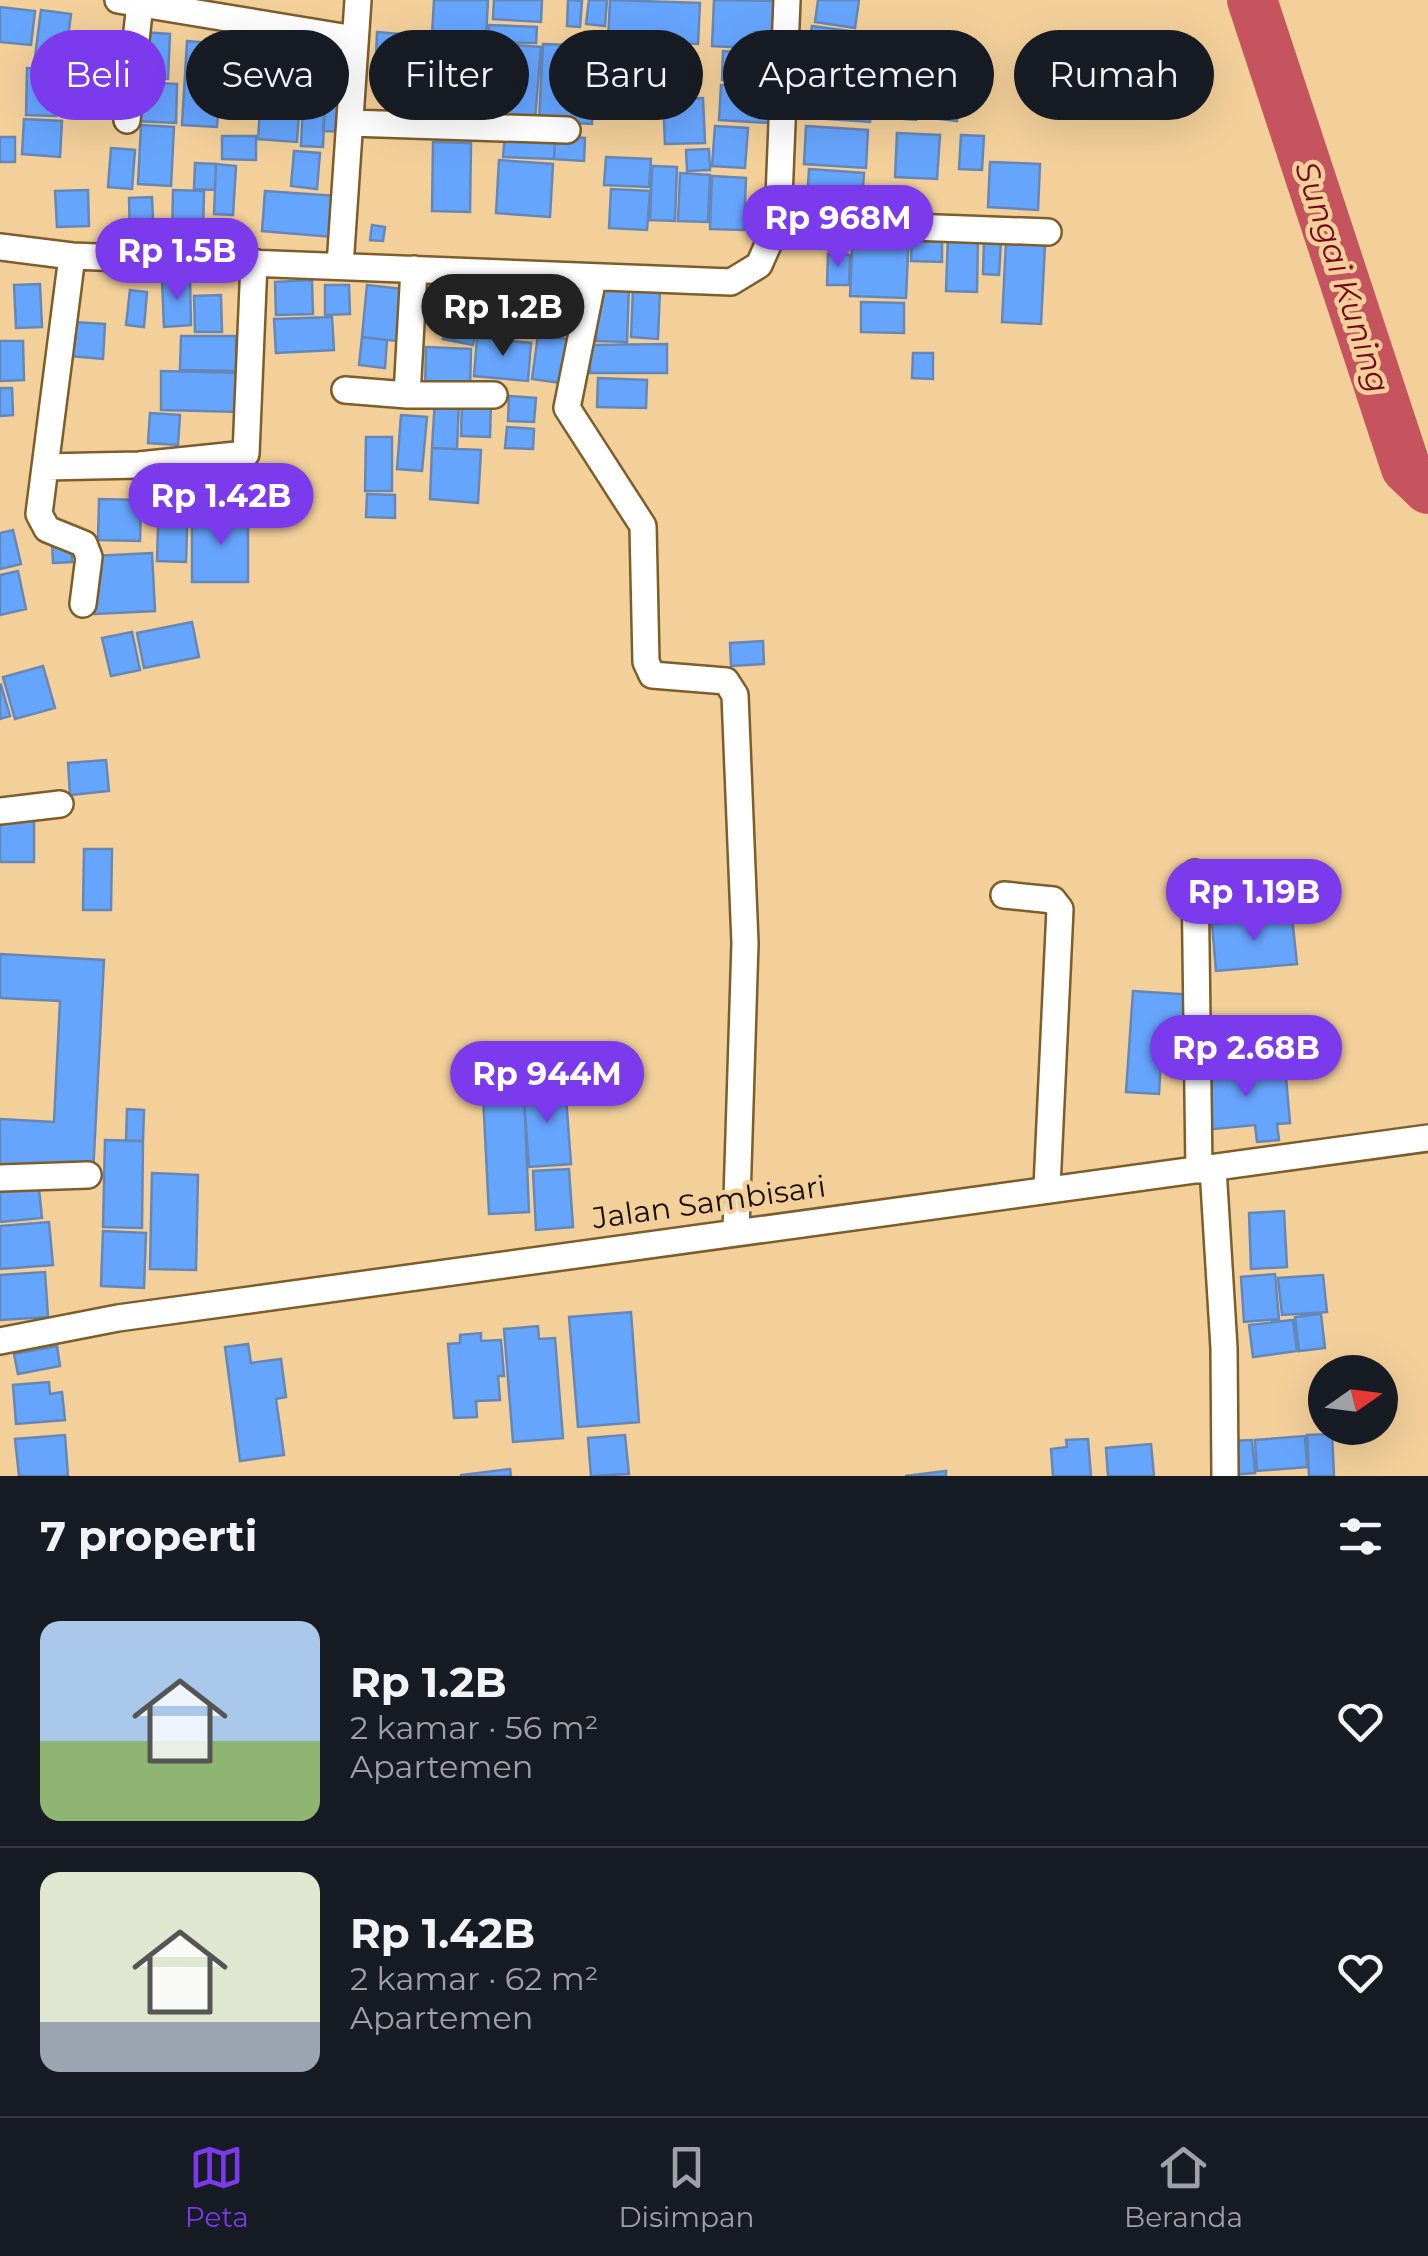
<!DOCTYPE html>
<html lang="id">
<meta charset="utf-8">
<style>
:root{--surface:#171b24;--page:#242831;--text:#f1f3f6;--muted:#9ea1a6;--line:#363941;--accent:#7c3aed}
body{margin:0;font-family:Montserrat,sans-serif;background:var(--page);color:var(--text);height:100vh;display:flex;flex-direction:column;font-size:38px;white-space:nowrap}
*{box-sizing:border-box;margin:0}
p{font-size:32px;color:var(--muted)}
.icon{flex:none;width:55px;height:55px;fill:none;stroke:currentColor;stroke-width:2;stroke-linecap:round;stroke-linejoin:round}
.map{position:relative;height:1476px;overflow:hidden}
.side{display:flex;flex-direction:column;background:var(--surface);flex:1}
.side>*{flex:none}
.hud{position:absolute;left:30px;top:30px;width:1370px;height:90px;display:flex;gap:20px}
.needle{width:65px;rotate:76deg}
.controls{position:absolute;left:1308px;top:1355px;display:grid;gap:20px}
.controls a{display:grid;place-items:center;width:90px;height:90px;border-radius:50%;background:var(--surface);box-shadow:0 10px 40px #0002;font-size:50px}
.price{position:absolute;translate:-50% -85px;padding:0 22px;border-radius:35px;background:var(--accent);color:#fff;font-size:32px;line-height:65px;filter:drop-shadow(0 2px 5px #0008)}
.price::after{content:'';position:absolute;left:50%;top:60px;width:30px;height:22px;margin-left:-15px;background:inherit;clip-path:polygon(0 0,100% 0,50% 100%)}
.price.current{background:#222;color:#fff}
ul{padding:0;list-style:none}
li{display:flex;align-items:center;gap:30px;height:250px;padding:0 40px}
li+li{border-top:2px solid var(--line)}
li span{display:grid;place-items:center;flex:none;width:280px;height:200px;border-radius:20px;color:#555}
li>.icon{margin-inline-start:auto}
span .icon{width:120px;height:120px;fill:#fffc;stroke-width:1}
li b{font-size:42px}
h2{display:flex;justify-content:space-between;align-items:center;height:120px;padding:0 40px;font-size:42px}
.chip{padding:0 35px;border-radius:45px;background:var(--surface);box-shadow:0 10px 40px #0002;font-size:35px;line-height:90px}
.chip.current{background:var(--accent);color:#fff}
.dock{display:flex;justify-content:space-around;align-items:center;height:140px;border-top:2px solid var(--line);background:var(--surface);font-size:28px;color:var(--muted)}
.dock a{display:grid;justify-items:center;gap:5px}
.dock .current{color:var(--accent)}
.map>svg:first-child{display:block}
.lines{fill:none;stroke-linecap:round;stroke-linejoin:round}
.river{stroke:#c6545e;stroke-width:50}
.building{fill:#66a5fe;stroke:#6687b5;stroke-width:2.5}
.street-casing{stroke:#7d5e2a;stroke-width:30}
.street{stroke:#fff;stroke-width:25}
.labels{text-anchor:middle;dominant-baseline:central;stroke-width:9;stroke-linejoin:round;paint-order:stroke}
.street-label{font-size:30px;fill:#190d00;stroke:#f3d09a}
.water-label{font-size:32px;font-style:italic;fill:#770621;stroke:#f3d09a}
</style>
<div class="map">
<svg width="1428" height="1476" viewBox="0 0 1428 1476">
<rect width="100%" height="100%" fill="#f3d09a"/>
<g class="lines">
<path class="river" d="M1252 0 1406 468 1428 489"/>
</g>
<path class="building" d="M434 0H488L486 37 432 35Z
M494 0H542L541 22 493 19Z
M568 0 582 1 580 27 567 26Z
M589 0H607L605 26 586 24Z
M610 0 700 3 698 44 608 39Z
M714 0 783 1 780 50 712 46Z
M818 0H859L855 28 815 22Z
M0 7 35 11 31 45 0 42Z
M41 10 71 14 65 61 35 57Z
M489 25 537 27 536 43 489 42Z
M812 26 887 36 883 66 808 56Z
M142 32 170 34 168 79 139 77Z
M377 32 481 41 480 66 376 57Z
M80 37 127 41 123 91 113 90 112 102 75 98Z
M187 41 223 44 217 127 182 125Z
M296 43 328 47 325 72 310 70 311 63 294 61Z
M489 43 541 47 535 120 502 117 504 89 485 87Z
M223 44 249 46 245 102 219 100Z
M543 44 596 46 592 124 539 121Z
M639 46 674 48 672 69 637 66Z
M723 51 781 55 779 84 722 80Z
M800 59 879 68 876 95 798 87Z
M406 63 451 67 448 103 403 100Z
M281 64 304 65 301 108 278 106Z
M886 66 920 70 916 120 881 117Z
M27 68 58 69 56 116 26 115Z
M928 68 962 72 957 121 923 117Z
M304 75 326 76 323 147 301 146Z
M136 82 177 84 176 123 134 121Z
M326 83 350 84 348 132 323 131Z
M721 85 772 88 770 123 719 120Z
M470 87 499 89 497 127 451 123 453 92 469 94Z
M801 94 872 100 870 122 799 117Z
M703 98 705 143 665 144 663 99Z
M260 109 299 112 297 142 258 139Z
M24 119 62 121 60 157 22 154Z
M141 125 174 127 171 186 138 184Z
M715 126 748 128 745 168 712 166Z
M806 126 868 130 866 168 804 164Z
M897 133 940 135 937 179 895 177Z
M505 134 555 136 554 159 503 157Z
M961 135 984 136 982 170 959 169Z
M222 136H256V160L222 159Z
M555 136 585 138 584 161 554 159Z
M0 137H15V162H0Z
M433 142 471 143 470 212 432 211Z
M111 148 135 150 132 189 108 187Z
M709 149 710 170 687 171 686 150Z
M294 151 320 153 317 189 291 186Z
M606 157 651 159 649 187 604 185Z
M499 160 553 164 550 217 496 213Z
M990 162 1040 164 1038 210 988 207Z
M195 163 216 164 215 190 194 189Z
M216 164 236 166 233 215 214 214Z
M652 166 677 167 675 221 650 220Z
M809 169 864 173 862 202 807 199Z
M680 173 710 175 708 222 678 221Z
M712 176 746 178 744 230 710 229Z
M611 189 650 191 647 230 609 228Z
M88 190 89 226 57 227 55 191Z
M173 190 204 191 203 237 172 236Z
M265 191 336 196 333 237 262 231Z
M152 197 154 241 130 242 129 198Z
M372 225 385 227 383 241 370 240Z
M853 229 909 231 906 298 850 296Z
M912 231 942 232V262L911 261Z
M948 235 978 236 977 292 946 291Z
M984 240 1001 241 999 275 983 274Z
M1006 243 1045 245 1041 324 1002 322Z
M828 254 850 255 849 285H827Z
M162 280H190L191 325 164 327Z
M312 280 313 314 276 315 275 282Z
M513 281 575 291 570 331 508 322Z
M40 284 42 327 16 328 14 285Z
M598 284 629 285 627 342 596 341Z
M325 285H349L350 314 325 315Z
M367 285 403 289 398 341 362 337Z
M633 288 660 289 658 339 631 337Z
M130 290 147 292 144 327 126 325Z
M221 295 222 332H195L194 296Z
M861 302 904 303V333L861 332Z
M449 307 479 313 473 345 443 339Z
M332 317 334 350 276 353 274 319Z
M73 322 105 324 103 359 70 356Z
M538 335 567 339 561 383 532 379Z
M181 336H236V371L180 370Z
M362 337 387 340 385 368 359 365Z
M477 338 531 343 528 381 474 376Z
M0 341H23L24 380 0 381Z
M667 344V373H590V345Z
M426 347 471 349 470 390 425 389Z
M913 353H933V379L912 378Z
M161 371 242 373 241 412 161 410Z
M598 378 647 380 646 408 597 407Z
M0 388H12L13 415 0 416Z
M509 396 536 398 534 422 508 421Z
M435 398 459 400 457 449 432 448Z
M462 400 491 401 490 437 461 436Z
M150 413 180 415 178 445 148 443Z
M401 415 427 417 422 471 397 469Z
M507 427 534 429 533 449 505 448Z
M366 437H392V491H365Z
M432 448 481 450 478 503 430 499Z
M367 494 395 495V518L366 517Z
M159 496 188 497 186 562 157 561Z
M99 499 141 500 140 541 98 540Z
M210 510H248V582H192V523H210Z
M13 530 21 564 0 569V533Z
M71 539 72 562 53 563 52 540Z
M152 553 155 611 95 614 92 556Z
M18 571 26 609 0 615V575Z
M192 622 199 657 144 668 137 633Z
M132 632 140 670 111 676 102 638Z
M763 641 764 664 731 666 730 643Z
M43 666 55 708 15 719 3 677Z
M1 685 10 716 0 719V686Z
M106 760 109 791 70 795 68 763Z
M0 821H34V862H0Z
M84 849H112L111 910H83Z
M1245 862 1246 882 1204 886 1202 866Z
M1247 883 1248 908 1206 911 1204 887Z
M1292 917 1297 964 1216 971 1212 924Z
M0 954 104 960 93 1174 0 1169V1119L54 1122 60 1001 0 998Z
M1133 991 1194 995 1190 1047 1156 1044 1155 1059H1161L1159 1094 1126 1092Z
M1268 1017 1271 1052 1244 1054 1241 1019Z
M1285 1066 1290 1123 1277 1124 1279 1140 1257 1142 1255 1125 1204 1130 1199 1073Z
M565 1084 571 1164 529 1167 523 1087Z
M524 1093 529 1212 489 1214 483 1095Z
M127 1109 144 1110 143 1141H126Z
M105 1140 143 1141 142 1228 103 1227Z
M569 1169 573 1227 536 1230 533 1171Z
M152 1173 198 1175 196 1270 150 1269Z
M39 1189 42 1218 0 1222V1192Z
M1284 1211 1287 1267 1251 1269 1249 1213Z
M49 1222 53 1265 0 1269V1226Z
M103 1231 146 1233 144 1288 101 1286Z
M45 1272 48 1317 0 1320V1275Z
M1275 1274 1279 1319 1244 1322 1241 1277Z
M1323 1275 1327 1312 1282 1315 1278 1278Z
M631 1312 639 1422 578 1427 569 1317Z
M1321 1314 1325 1348 1299 1351 1295 1317Z
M1293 1320 1297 1351 1253 1357 1249 1325Z
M538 1326 539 1339 555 1338 563 1438 513 1442 504 1329Z
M481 1333V1341L501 1340 504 1376H498L500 1400 476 1401 477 1417 454 1418 448 1344 460 1343V1335Z
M248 1344 251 1363 281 1359 286 1397 276 1399 284 1455 240 1461 225 1347Z
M57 1346 60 1366 18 1374 14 1354Z
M49 1382 50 1394 62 1392 65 1420 16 1424 13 1385Z
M1332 1434 1334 1476H1309L1307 1435Z
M65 1435 68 1476H19L15 1439Z
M625 1435 629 1474 591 1476 588 1438Z
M1305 1436 1307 1467 1257 1471 1255 1440Z
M1088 1439 1091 1476H1053L1051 1449 1067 1447 1066 1440Z
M1252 1440 1255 1473 1231 1475 1229 1441Z
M1151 1444 1154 1476H1108L1106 1448Z
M510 1469 511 1476H461V1475Z
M946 1471V1476H905Z"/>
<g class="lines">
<defs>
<path id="street" d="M118 0 355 39
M127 120 140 4
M350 123 567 130
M778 222 1048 232
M0 247 72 256 731 282 759 265 778 222 787 0
M72 256 39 514 47 529 84 544 89 557 83 604
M340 266 358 0
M414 269 407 395H494
M593 278 567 408 643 526 646 662 652 675 726 681 735 695 745 943 736 1231
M345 390 407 395
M45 467 139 465 246 454 254 262
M0 811 60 804
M1195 873 1199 1170
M1004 895 1053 900 1060 909 1047 1187
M1213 1168 1224 1348 1225 1476
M0 1178 88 1175
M0 1341 118 1318 1428 1138"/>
</defs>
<use href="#street" class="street-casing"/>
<use href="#street" class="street"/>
</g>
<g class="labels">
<g class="street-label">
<text transform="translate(709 1202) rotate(-8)">Jalan Sambisari</text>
</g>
<g class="water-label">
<text transform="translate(1343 277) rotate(72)">Sungai Kuning</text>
</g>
</g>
</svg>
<div class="controls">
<a><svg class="needle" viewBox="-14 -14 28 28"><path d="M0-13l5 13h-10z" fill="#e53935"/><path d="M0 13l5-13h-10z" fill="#9ea1a6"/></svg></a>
</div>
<b class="price" style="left:838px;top:270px">Rp 968M</b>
<b class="price" style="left:177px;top:303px">Rp 1.5B</b>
<b class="price current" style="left:503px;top:359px">Rp 1.2B</b>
<b class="price" style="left:221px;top:548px">Rp 1.42B</b>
<b class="price" style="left:1254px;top:944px">Rp 1.19B</b>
<b class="price" style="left:1246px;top:1100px">Rp 2.68B</b>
<b class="price" style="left:547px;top:1126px">Rp 944M</b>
<div class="hud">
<a class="chip current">Beli</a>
<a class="chip">Sewa</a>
<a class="chip">Filter</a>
<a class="chip">Baru</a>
<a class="chip">Apartemen</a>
<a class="chip">Rumah</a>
</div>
</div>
<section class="side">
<h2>7 properti<svg class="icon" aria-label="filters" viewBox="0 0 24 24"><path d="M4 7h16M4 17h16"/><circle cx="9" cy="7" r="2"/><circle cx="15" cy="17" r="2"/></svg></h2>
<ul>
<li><span style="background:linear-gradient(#a9c7e8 60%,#8fb573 0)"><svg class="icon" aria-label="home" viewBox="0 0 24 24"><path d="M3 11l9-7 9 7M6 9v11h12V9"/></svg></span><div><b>Rp 1.2B</b><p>2 kamar · 56 m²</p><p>Apartemen</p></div><svg class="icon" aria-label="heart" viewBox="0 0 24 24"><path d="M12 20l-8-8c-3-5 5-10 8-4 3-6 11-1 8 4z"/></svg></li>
<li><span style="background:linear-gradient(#dfe7d0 75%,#9aa5b1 0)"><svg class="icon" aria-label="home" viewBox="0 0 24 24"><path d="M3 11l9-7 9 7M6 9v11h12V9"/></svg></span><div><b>Rp 1.42B</b><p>2 kamar · 62 m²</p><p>Apartemen</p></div><svg class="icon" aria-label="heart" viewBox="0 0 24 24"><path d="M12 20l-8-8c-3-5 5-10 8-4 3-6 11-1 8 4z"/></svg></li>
</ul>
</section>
<nav class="dock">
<a class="current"><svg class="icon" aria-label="map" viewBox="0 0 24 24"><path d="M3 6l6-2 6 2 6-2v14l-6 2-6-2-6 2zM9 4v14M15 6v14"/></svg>Peta</a>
<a><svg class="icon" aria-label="saved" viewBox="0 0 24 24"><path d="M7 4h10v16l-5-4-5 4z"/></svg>Disimpan</a>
<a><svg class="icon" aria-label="home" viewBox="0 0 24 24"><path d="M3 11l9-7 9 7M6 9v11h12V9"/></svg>Beranda</a>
</nav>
